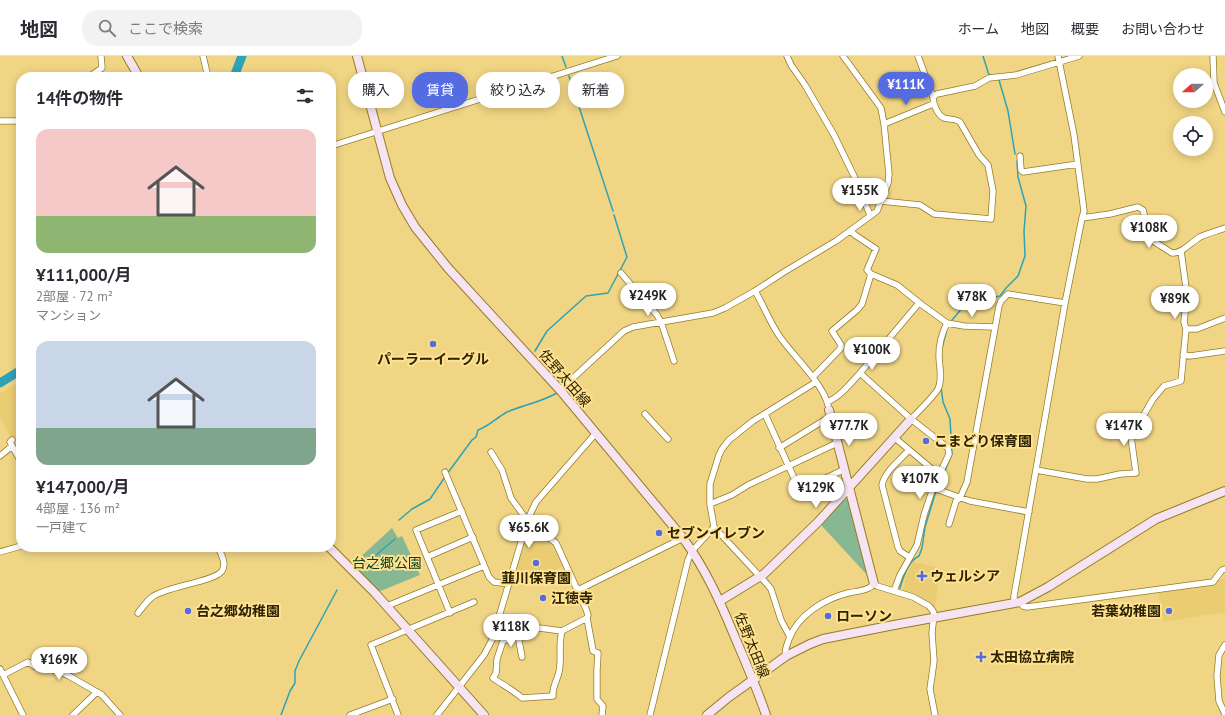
<!DOCTYPE html>
<html lang="ja">
<meta charset="utf-8">
<style>
:root{--surface:#fff;--page:#f2f2f3;--text:#2b2b33;--muted:#7c7c81;--line:#e1e1e2;--accent:#546be1}
body{margin:0;font-family:"PT Sans","Noto Sans JP",sans-serif;background:var(--page);color:var(--text);height:100vh;display:flex;flex-direction:column;font-size:15px;white-space:nowrap}
*{box-sizing:border-box;margin:0}
p{font-size:13px;color:var(--muted)}
.icon{flex:none;width:22px;height:22px;fill:none;stroke:currentColor;stroke-width:2;stroke-linecap:round;stroke-linejoin:round}
.map{position:relative;flex:1;overflow:hidden}
.drawer{position:absolute;left:16px;top:16px;width:320px;height:480px;display:flex;flex-direction:column;background:var(--surface);border-radius:16px;box-shadow:0 2px 10px #0003}
.drawer>*{flex:none}
.guide{position:absolute;left:348px;top:16px;width:380px;height:36px;display:flex;gap:8px}
.needle{width:26px;rotate:249deg}
.fabs{position:absolute;left:1173px;top:12px;display:grid;gap:8px}
.fabs a{display:grid;place-items:center;width:40px;height:40px;border-radius:50%;background:var(--surface);box-shadow:0 2px 10px #0003;font-size:20px}
.price{position:absolute;translate:-50% -34px;padding:0 9px;border-radius:14px;background:#fff;color:#222;font-size:13px;line-height:26px;filter:drop-shadow(0 1px 2px #0008)}
.price::after{content:'';position:absolute;left:50%;top:24px;width:12px;height:9px;margin-left:-6px;background:inherit;clip-path:polygon(0 0,100% 0,50% 100%)}
.price.current{background:var(--accent);color:#fff}
ul{padding:0;list-style:none}
li{display:grid;align-content:center;gap:8px;height:212px;padding:0 20px}
li span{display:grid;place-items:center;height:124px;border-radius:12px;color:#555}
li>.icon{margin-inline-start:auto}
span .icon{width:72px;height:72px;fill:#fffc;stroke-width:1}
li b{font-size:17px}
h2{display:flex;justify-content:space-between;align-items:center;height:48px;padding:0 20px;font-size:17px}
.pill{padding:0 14px;border-radius:16px;background:var(--surface);box-shadow:0 2px 10px #0003;font-size:14px;line-height:36px}
.pill.current{background:var(--accent);color:#fff}
header{display:flex;align-items:center;gap:24px;box-sizing:border-box;height:56px;padding:0 20px;background:var(--surface);border-bottom:1px solid var(--line)}
header strong{font-size:19px}
nav{display:flex;gap:22px;margin-inline-start:auto;font-size:14px}
.search{width:280px;height:36px;background:var(--page);display:flex;align-items:center;gap:10px;box-sizing:border-box;padding:0 14px;border-radius:16px;color:var(--muted);font-size:15px}
.map>svg:first-child{display:block}
.built{fill:#eacc72}
.green{fill:#88b793}
.lines{fill:none;stroke-linecap:round;stroke-linejoin:round}
.stream{stroke:#30a2b5;stroke-width:1.5}
.river{stroke:#30a2b5;stroke-width:9}
.street-casing{stroke:#957c28;stroke-width:7}
.secondary-casing{stroke:#957c28;stroke-width:10}
.street{stroke:#fff;stroke-width:5.5}
.secondary{stroke:#f6e4f3;stroke-width:8}
.poi-dot{fill:#546be1;stroke:#fee291;stroke-width:1.5}
.labels{text-anchor:middle;dominant-baseline:central;stroke-width:4;stroke-linejoin:round;paint-order:stroke}
.poi-label{font-size:14px;font-weight:bold;fill:#2e2301;stroke:#fee291;text-anchor:start}
.street-label{font-size:14px;fill:#2e2301;stroke:#fee291}
.park-label{font-size:14px;fill:#063d1c;stroke:#fee291}
</style>
<header>
<strong>地図</strong>
<div class="search"><svg class="icon" aria-label="search" viewBox="0 0 24 24"><circle cx="10" cy="10" r="6"/><path d="M15 15l6 6"/></svg>ここで検索</div>
<nav><a>ホーム</a><a>地図</a><a>概要</a><a>お問い合わせ</a></nav>
</header>
<div class="map">
<svg width="1225" height="659" viewBox="0 0 1225 659">
<rect width="100%" height="100%" fill="#f0d584"/>
<path class="built" d="M21 325V403L15 393V388L0 362V337Z
M531 471 555 489 564 509 533 530 530 525 521 531 514 521 529 472Z
M913 506 940 512 935 551 903 534 905 523Z
M1217 523H1225V556L1163 566 1158 535Z"/>
<path class="green" d="M844 443 849 444 869 521 822 470V467Z
M392 472 398 482 402 480 420 519 378 536 353 511 355 509 354 507Z"/>
<g class="lines">
<path class="stream" d="M562 0 566 11
M983 0 989 19H991
M569 20 613 155
M999 24 1008 55 1015 98
M952 264 964 250 970 246 1000 240 1006 232 1018 220 1025 200 1024 175 1026 150 1018 121 1017 105
M942 292 947 273
M535 295 547 275 586 240 608 237 627 201 614 159
M447 418 472 384 476 381 478 374C491 369 496 362 507 356 524 349 541 346 557 337L532 309
M938 431 952 398 950 363 943 346 941 331
M399 464 412 453 430 443 445 421
M363 510 395 483
M900 532C903 521 908 505 919 500L922 492 925 471 936 435
M281 659 290 635 295 627V615L299 605 337 534"/>
<path class="river" d="M234 21 242 0
M0 327 21 314"/>
<defs>
<path id="street" d="M203 0 208 21
M787 0 791 9 805 29 834 79 854 120 870 159
M1213 0 1214 27 1225 56
M89 21 102 12 101 0
M933 41 937 38 975 30 989 22 1016 19 1079 0
M0 65H21
M884 68 933 48
M331 90 617 0
M1020 100 1021 114 1023 116 1078 108
M881 145 920 149 934 158 991 163 993 135 988 109 979 99 960 66C955 62 949 64 944 62 937 59 933 47 933 41L918 0
M1082 162 1110 158 1138 151 1143 154 1150 183 1172 197C1182 198 1191 186 1200 181 1208 177 1217 175 1225 172
M851 175 855 179 876 193 867 214 871 218 897 229 922 249 947 267 964 270 995 271
M1181 195 1187 239 1184 266 1186 273H1197L1225 262
M621 217 657 259 661 266 674 305
M755 235C764 250 770 267 780 281 794 301 822 326 828 349
M1183 299 1190 300 1225 295
M860 317 919 247
M813 321 841 292V289L832 275 857 254 862 248 871 218
M560 334 624 275 633 271 713 257 725 252 755 235 784 216 836 185 877 155 888 127 889 118 884 68 881 52 843 0
M827 346C840 341 851 327 860 317L911 363 948 392 949 398 933 432 924 459 917 489 900 519 894 535
M645 358 668 383
M765 358 799 433H803L845 413
M911 363C918 356 934 340 938 333 943 323 939 310 939 299 939 288 942 277 947 267
M895 382 939 419
M12 384 10 386 21 406
M779 392 831 360
M909 394C900 404 885 415 882 429L898 491 900 495 909 501
M491 396 502 414 511 442 524 460 528 463
M0 400 12 390
M1036 414 1087 423H1097L1120 418 1136 417 1131 381 1153 343 1164 330 1181 325 1186 273
M445 416 489 521 494 526 509 528
M933 432 970 445 1029 456
M710 448 732 439 748 429 837 387
M527 467 556 487 586 553 588 559 587 562 562 575 539 572 503 585 497 603 496 617 493 622C503 629 513 634 522 642L553 640C552 631 557 625 559 616 562 603 558 589 562 575
M949 468 956 445 960 442 967 426 999 250 1001 245 1008 238 1065 247
M0 496 21 490
M427 501 473 481
M578 534 683 482
M1020 546 1023 550 1027 551 1213 526 1222 514 1225 513
M1014 548V540L1065 247 1082 162 1084 155 1074 79 1058 0
M387 550 484 510
M138 557C142 552 147 545 152 541 167 530 214 526 222 515 227 508 221 498 218 491
M450 557 416 474 462 455
M587 562 593 595 598 597 597 614V643L603 650 602 659
M518 580 522 601
M790 581 781 564 771 533 767 528 714 471 710 448V428L719 399 722 393 729 384 753 365 816 326
M1225 589 1219 599 1217 620 1219 645 1225 658
M786 600C784 593 787 590 789 583 798 559 824 543 848 537 857 535 868 535 874 528L877 530 913 541 929 550 933 555 934 558 932 577 934 605 930 633 935 659
M0 613 23 659
M3 619 28 606 34 610 59 615 69 620 102 639 120 659
M73 659 97 636
M350 659 393 643
M398 659 371 589 474 546
M437 659 484 599 492 584 528 463 536 446 596 377
M650 659 688 504 692 495 714 471"/>
<path id="secondary" d="M127 0 139 21
M357 0 390 122 402 149 415 171 448 212 560 334 683 482C706 514 719 543 734 579 745 605 757 632 766 659
M829 354 874 528
M329 491 375 537 484 659
M720 545 764 518 818 466 911 363
M707 659 729 641 771 611 786 600 810 588 823 583 894 569 1020 546 1048 531 1156 463 1225 435"/>
</defs>
<use href="#street" class="street-casing"/>
<use href="#secondary" class="secondary-casing"/>
<use href="#street" class="street"/>
<use href="#secondary" class="secondary"/>
</g>
<g class="poi-dot">
<circle cx="433" cy="288" r="4"/>
<circle cx="926" cy="385" r="4"/>
<circle cx="659" cy="477" r="4"/>
<circle cx="536" cy="507" r="4"/>
<path d="M920 514h4v4h4v4h-4v4h-4v-4h-4v-4h4z"/>
<circle cx="543" cy="542" r="4"/>
<circle cx="188" cy="555" r="4"/>
<circle cx="1169" cy="555" r="4"/>
<circle cx="828" cy="560" r="4"/>
<path d="M979 595h4v4h4v4h-4v4h-4v-4h-4v-4h4z"/>
</g>
<g class="labels">
<g class="poi-label">
<text x="433" y="303" text-anchor="middle">パーラーイーグル</text>
<text x="934" y="385">こまどり保育園</text>
<text x="667" y="477">セブンイレブン</text>
<text x="930" y="520">ウェルシア</text>
<text x="536" y="522" text-anchor="middle">韮川保育園</text>
<text x="551" y="542">江徳寺</text>
<text x="196" y="555">台之郷幼稚園</text>
<text x="1161" y="555" text-anchor="end">若葉幼稚園</text>
<text x="836" y="560">ローソン</text>
<text x="990" y="601">太田協立病院</text>
</g>
<g class="street-label">
<text transform="translate(565 322) rotate(49)">佐野太田線</text>
<text transform="translate(752 589) rotate(68)">佐野太田線</text>
</g>
<g class="park-label">
<text x="387" y="507">台之郷公園</text>
</g>
</g>
</svg>
<div class="fabs">
<a><svg class="needle" viewBox="-14 -14 28 28"><path d="M0-13l5 13h-10z" fill="#e53935"/><path d="M0 13l5-13h-10z" fill="#7c7c81"/></svg></a>
<a><svg class="icon" aria-label="locate" viewBox="0 0 24 24"><circle cx="12" cy="12" r="6"/><path d="M12 2v4M12 18v4M2 12h4M18 12h4"/></svg></a>
</div>
<b class="price current" style="left:906px;top:50px">¥111K</b>
<b class="price" style="left:860px;top:156px">¥155K</b>
<b class="price" style="left:1149px;top:193px">¥108K</b>
<b class="price" style="left:648px;top:261px">¥249K</b>
<b class="price" style="left:972px;top:262px">¥78K</b>
<b class="price" style="left:1175px;top:264px">¥89K</b>
<b class="price" style="left:872px;top:315px">¥100K</b>
<b class="price" style="left:849px;top:391px">¥77.7K</b>
<b class="price" style="left:1124px;top:391px">¥147K</b>
<b class="price" style="left:920px;top:444px">¥107K</b>
<b class="price" style="left:816px;top:453px">¥129K</b>
<b class="price" style="left:529px;top:493px">¥65.6K</b>
<b class="price" style="left:511px;top:592px">¥118K</b>
<b class="price" style="left:59px;top:625px">¥169K</b>
<div class="guide">
<a class="pill">購入</a>
<a class="pill current">賃貸</a>
<a class="pill">絞り込み</a>
<a class="pill">新着</a>
</div>
<section class="drawer">
<h2>14件の物件<svg class="icon" aria-label="filters" viewBox="0 0 24 24"><path d="M4 7h16M4 17h16"/><circle cx="9" cy="7" r="2"/><circle cx="15" cy="17" r="2"/></svg></h2>
<ul>
<li><span style="background:linear-gradient(#f6c9c9 70%,#8fb573 0)"><svg class="icon" aria-label="home" viewBox="0 0 24 24"><path d="M3 11l9-7 9 7M6 9v11h12V9"/></svg></span><div><b>¥111,000/月</b><p>2部屋 · 72 m²</p><p>マンション</p></div></li>
<li><span style="background:linear-gradient(#c9d6e8 70%,#7fa58c 0)"><svg class="icon" aria-label="home" viewBox="0 0 24 24"><path d="M3 11l9-7 9 7M6 9v11h12V9"/></svg></span><div><b>¥147,000/月</b><p>4部屋 · 136 m²</p><p>一戸建て</p></div></li>
</ul>
</section>
</div>
